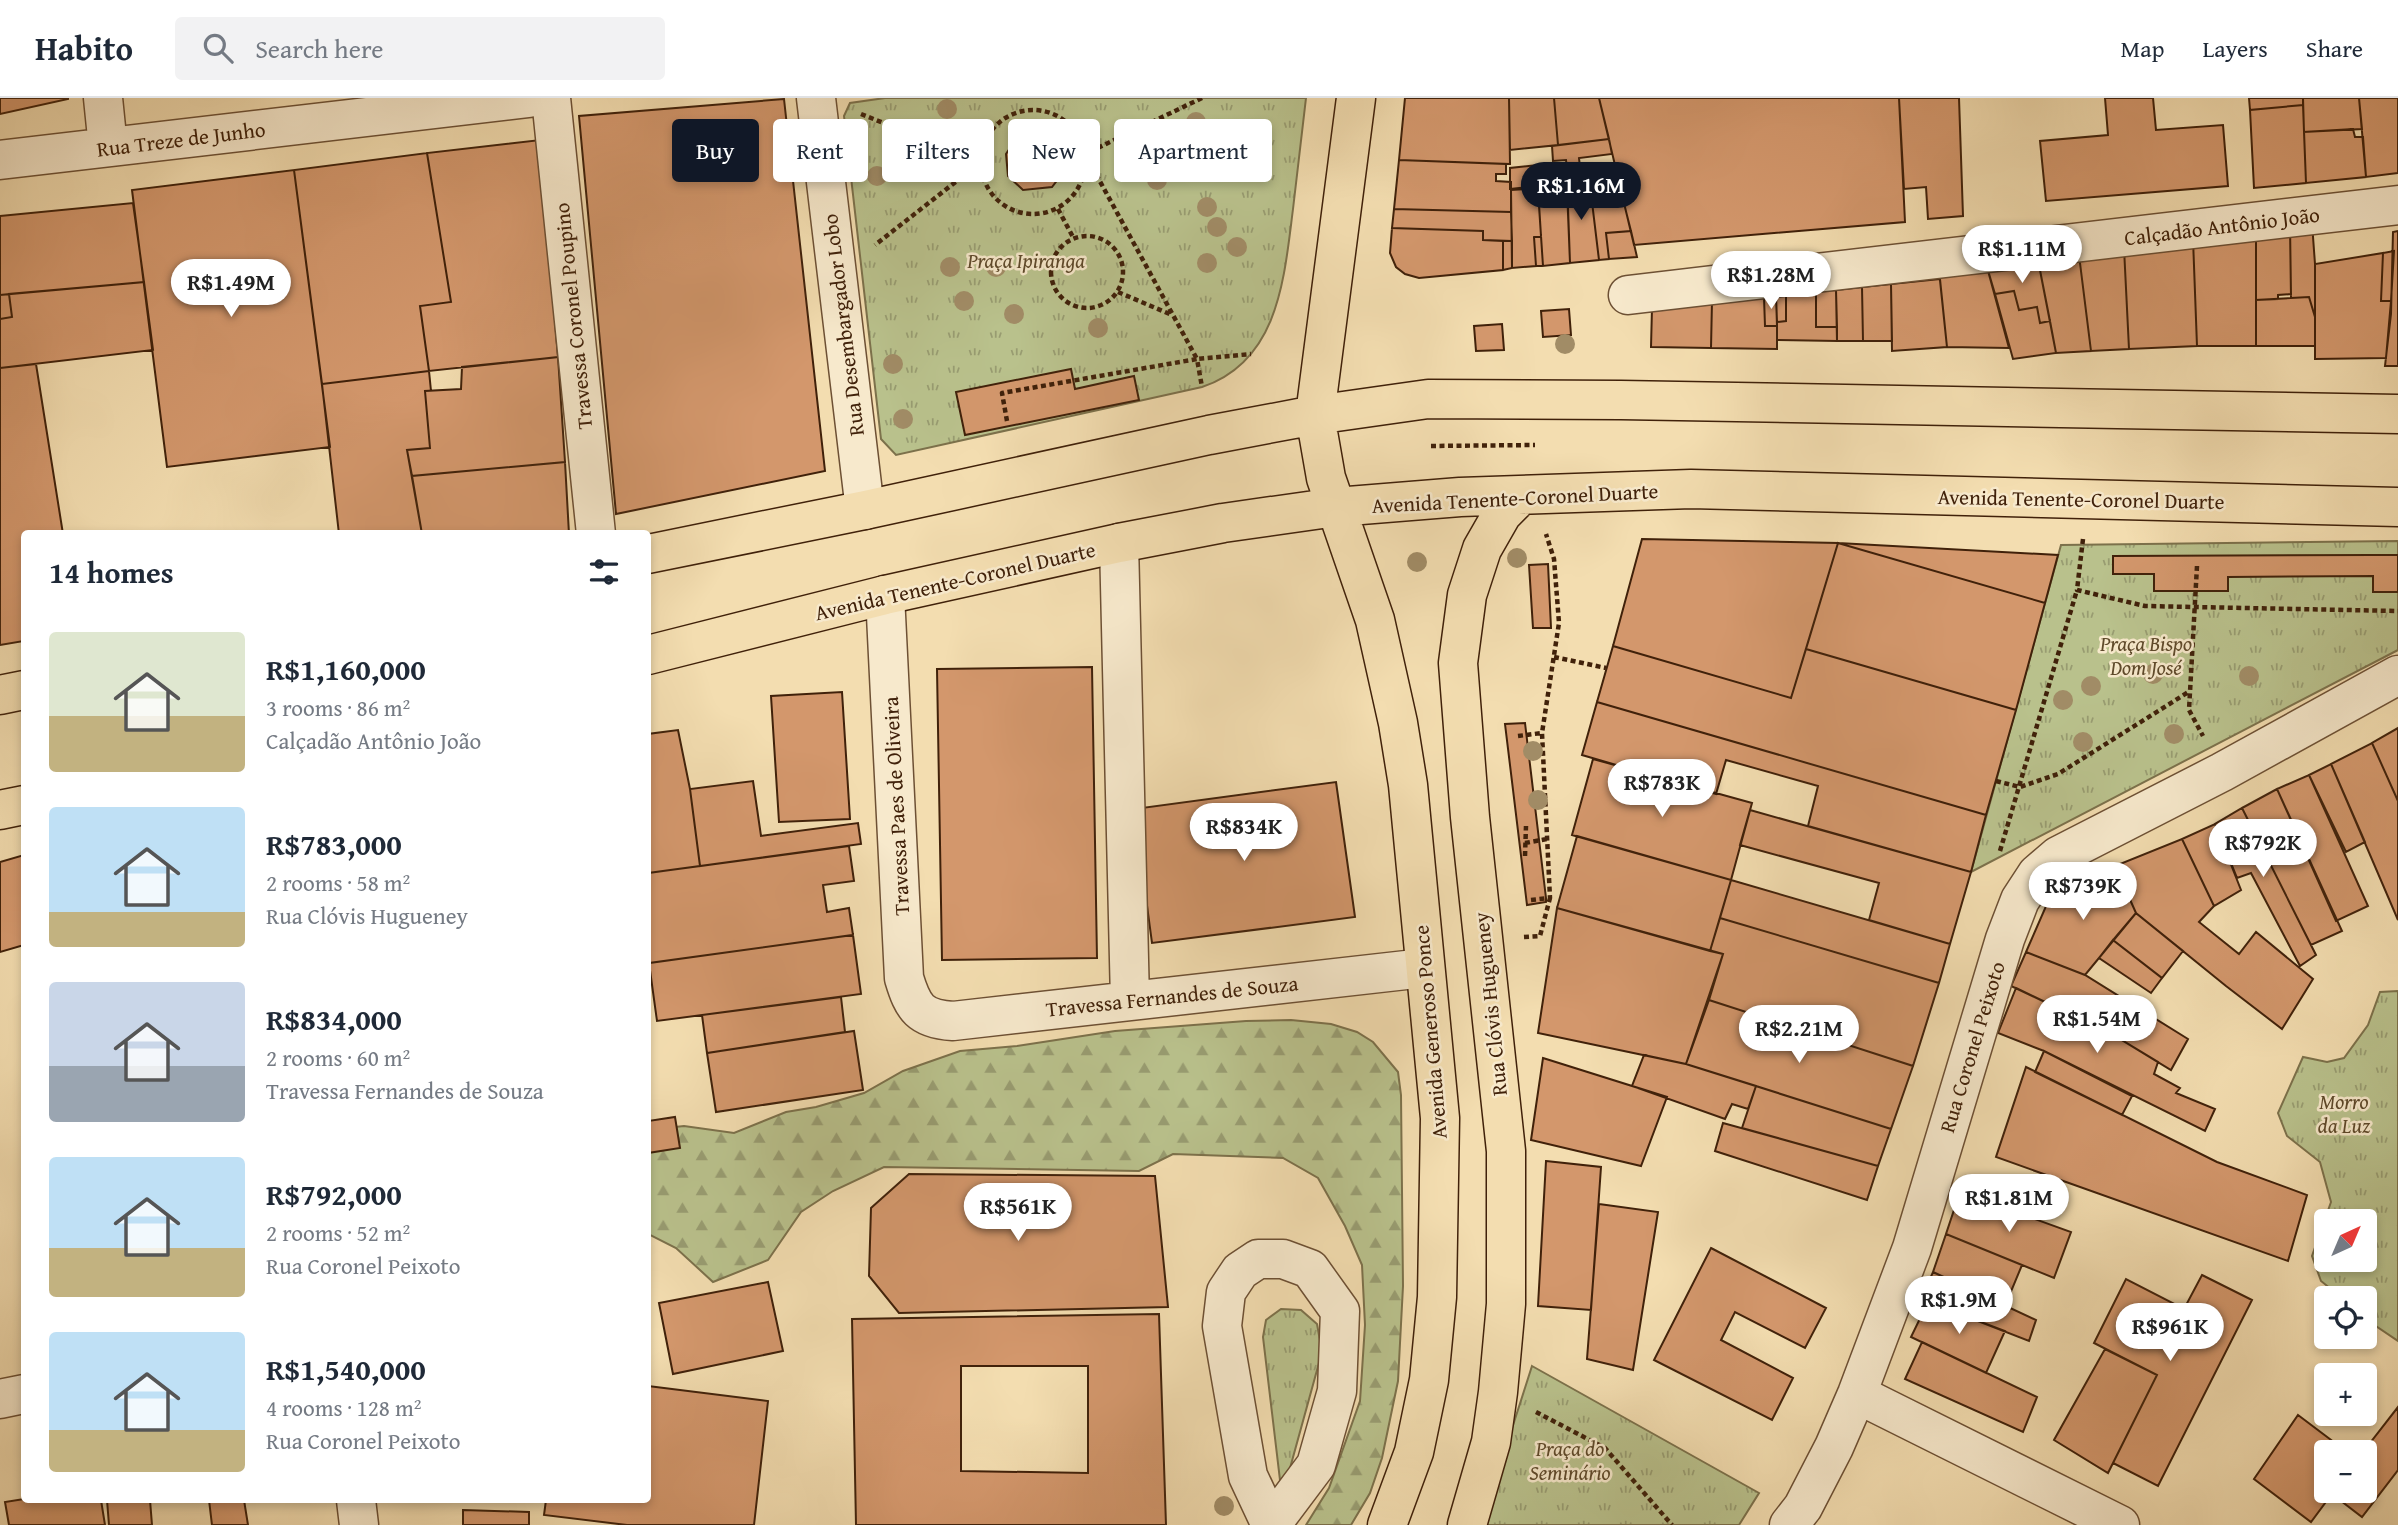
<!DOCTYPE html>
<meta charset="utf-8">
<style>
:root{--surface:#fff;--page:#f2f2f3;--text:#1f2937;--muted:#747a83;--line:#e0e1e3;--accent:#111827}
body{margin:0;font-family:"Gentium Book Plus",serif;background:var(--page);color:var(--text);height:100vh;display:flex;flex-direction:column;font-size:26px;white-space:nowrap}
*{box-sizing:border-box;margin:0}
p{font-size:23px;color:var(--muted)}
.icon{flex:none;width:38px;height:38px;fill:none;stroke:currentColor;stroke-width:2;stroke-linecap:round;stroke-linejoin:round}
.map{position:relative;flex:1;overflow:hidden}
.panel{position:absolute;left:21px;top:432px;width:630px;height:973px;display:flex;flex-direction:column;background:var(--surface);border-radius:7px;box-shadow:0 4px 10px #0003}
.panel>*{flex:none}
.hud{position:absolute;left:672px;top:21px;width:665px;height:63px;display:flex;gap:14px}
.needle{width:46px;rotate:44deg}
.controls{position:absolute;left:2314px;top:1111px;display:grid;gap:14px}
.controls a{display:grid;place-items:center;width:63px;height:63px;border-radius:7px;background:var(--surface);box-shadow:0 4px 10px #0003;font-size:35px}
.price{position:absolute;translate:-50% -60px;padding:0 16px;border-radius:24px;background:#fff;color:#222;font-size:23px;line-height:46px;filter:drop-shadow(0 2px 4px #0008)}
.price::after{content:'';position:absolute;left:50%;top:42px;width:21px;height:16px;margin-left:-10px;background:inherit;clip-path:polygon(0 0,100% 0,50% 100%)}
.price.on{background:var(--accent);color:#fff}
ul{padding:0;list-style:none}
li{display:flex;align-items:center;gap:21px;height:175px;padding:0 28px}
li span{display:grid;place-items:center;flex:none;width:196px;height:140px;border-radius:7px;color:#555}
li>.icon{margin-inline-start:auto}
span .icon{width:84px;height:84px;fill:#fffc;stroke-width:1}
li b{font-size:30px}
h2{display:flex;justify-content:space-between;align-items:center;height:84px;padding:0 28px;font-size:30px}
.tag{padding:0 24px;border-radius:7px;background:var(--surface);box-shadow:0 4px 10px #0003;font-size:24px;line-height:63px}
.tag.on{background:var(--accent);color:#fff}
header{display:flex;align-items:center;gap:42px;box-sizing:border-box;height:98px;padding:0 35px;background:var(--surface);border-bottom:2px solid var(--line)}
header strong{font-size:33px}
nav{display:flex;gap:38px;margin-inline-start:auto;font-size:24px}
.search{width:490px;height:63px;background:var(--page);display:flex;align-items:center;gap:18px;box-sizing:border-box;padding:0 24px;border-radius:7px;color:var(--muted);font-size:26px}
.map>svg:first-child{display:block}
.forest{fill:url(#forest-firs);stroke:#7c714b;stroke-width:2}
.park{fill:url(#park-tufts);stroke:#7c714b;stroke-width:2;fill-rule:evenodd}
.building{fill:#d3976c;stroke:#40210a;stroke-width:2;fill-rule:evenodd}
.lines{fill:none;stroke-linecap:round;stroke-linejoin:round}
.minor-casing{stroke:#6d5034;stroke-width:41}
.major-casing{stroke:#40210a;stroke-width:41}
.path{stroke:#40210a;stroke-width:4.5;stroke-dasharray:5 3.5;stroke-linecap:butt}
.minor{stroke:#f7e9cc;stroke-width:38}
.major{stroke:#f3ddb0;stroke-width:38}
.tree{fill:#a18c66}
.labels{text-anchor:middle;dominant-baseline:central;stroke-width:5;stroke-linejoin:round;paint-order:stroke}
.street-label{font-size:21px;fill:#40210a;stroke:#f7e9cc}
.park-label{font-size:21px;font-style:italic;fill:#5e492a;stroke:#f7e9cc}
</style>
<header>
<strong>Habito</strong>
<div class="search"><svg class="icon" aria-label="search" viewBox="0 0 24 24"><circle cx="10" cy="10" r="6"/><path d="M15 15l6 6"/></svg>Search here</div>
<nav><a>Map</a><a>Layers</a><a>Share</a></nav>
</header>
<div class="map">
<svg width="2398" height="1427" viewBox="0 0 2398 1427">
<defs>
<pattern id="forest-firs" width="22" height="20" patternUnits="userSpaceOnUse" patternTransform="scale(1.75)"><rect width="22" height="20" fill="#b9c18c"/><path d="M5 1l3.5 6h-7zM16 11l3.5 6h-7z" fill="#989c71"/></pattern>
<pattern id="park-tufts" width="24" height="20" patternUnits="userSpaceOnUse" patternTransform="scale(1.75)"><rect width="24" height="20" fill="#b9c18c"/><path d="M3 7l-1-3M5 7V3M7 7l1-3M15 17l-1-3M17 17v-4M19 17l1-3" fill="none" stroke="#989c71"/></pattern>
</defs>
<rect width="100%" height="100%" fill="#f3ddb0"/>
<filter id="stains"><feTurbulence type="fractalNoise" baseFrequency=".00286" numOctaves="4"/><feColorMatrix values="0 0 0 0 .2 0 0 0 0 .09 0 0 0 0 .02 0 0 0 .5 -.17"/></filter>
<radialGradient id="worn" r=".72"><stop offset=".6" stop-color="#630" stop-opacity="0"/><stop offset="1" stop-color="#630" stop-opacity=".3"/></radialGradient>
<path class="forest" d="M1291 922 1331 926 1357 934 1373 944 1398 974 1401 997 1403 1188 1398 1283 1382 1360 1370 1395 1351 1427H1306L1329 1390 1360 1303 1365 1227 1362 1167 1345 1128 1318 1080 1283 1060 1173 1056 1139 1073 884 1069 833 1093 801 1114 768 1162 713 1184 676 1150 648 1136V1032L684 1028 734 1035 786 1014 816 1009 864 995 903 973 960 953 1017 948 1115 933 1246 923Z"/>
<path class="park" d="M885 0H1306C1302 37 1297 74 1293 111 1284 181 1279 263 1202 289L896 357 881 341 844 18 850 5Z
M2398 443V552L1971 774 2061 447Z
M2398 893V1243L2364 1220V1200H2342L2321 1183 2312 1158 2331 1104 2320 1064 2287 1038 2278 1015 2303 959 2327 964 2344 960 2368 927 2380 894ZM2326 1124H2364V1162H2326Z
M1281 1211 1301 1212 1317 1226 1322 1254 1287 1381 1280 1382 1263 1239 1266 1222Z
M1532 1268 1759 1395 1739 1427H1481Z"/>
<path class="building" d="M0 0H68V1L0 16Z
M1405 0H1509L1510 66 1399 62Z
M1509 0H1554L1558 47 1510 52Z
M1554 0H1599L1609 41 1558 47Z
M1599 0H1899L1905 124 1634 147Z
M1899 0H1959L1963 118 1928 121 1926 89 1904 91Z
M2105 0H2153L2156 32 2223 27 2228 88 2046 103 2040 43 2108 37Z
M2249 0H2303V7L2250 12Z
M2303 0H2359L2362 31 2304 34Z
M2359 0H2398V75L2366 79Z
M784 1 825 373 616 416 579 18Z
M2303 7 2306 85 2254 90 2250 12Z
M2353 31 2355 39H2363L2366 79 2306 85 2304 34Z
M1047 35 1062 49 1065 72 1052 89 1023 92 1008 78 1006 56 1018 38Z
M1609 41 1612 56 1579 60 1580 69 1567 70 1566 62 1553 63 1552 48Z
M540 42 558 259 429 273 420 208 451 204 427 55Z
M427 55 451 204 420 208 429 273 322 286 294 72Z
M1399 62 1506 66V76H1496V83L1511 84V114L1394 111Z
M1566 66 1570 165 1543 168 1538 93 1553 92V67Z
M1614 66 1631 133 1606 135 1609 161 1599 162 1589 79 1605 77 1603 67Z
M1537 67 1538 88 1510 91V70Z
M294 72 330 349 167 369 132 92Z
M1589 79 1599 162 1570 165 1567 81Z
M1538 90 1541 138 1534 139 1536 168 1512 170 1511 92Z
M133 105 144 184 0 197V118Z
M1394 111 1511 114 1512 143 1483 142V133L1392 130Z
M2312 125 2315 166V219L2309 199 2291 200 2290 128Z
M2290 128 2291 196 2278 197V201L2256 202V133Z
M1392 130 1483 133V142L1503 143V172L1419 180 1405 176 1396 169 1390 155Z
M1631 133 1637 159 1609 161 1606 135Z
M2256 133V248H2197L2193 141Z
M2398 133V268H2385L2391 216 2393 134Z
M1541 138 1543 168H1536L1534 139Z
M2193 141 2197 248 2129 251 2124 150Z
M1503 143H1512V170L1503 172Z
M2124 150 2129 251 2091 253 2079 157Z
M2394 153 2391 203H2381L2383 155Z
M2383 155 2381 203H2391L2386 260 2315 261V166Z
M2079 157 2091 253 2056 255 2038 162Z
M2038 162 2050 223 2040 225 2037 209 2019 212 2014 193 1995 196 1987 169Z
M1987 169 2009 250 1947 249 1939 173Z
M1940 181 1947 249 1892 253 1891 186Z
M144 184 153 252 0 270V221L12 219 9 196Z
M1891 186 1892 243H1863L1862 189Z
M1862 189 1863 243H1837L1836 192Z
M1836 192 1837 229H1816V193Z
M1816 193V229H1837V243L1777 242V224L1786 223V196Z
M2014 193 2019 212 2037 209 2040 225 2050 223 2056 255 2013 261 1995 196Z
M9 196 12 219 0 221V197Z
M1786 196V223L1777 224 1776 197Z
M1776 197 1777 228H1765L1764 199Z
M1764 199 1765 228H1777V251L1711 250 1712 203Z
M2309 199 2315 219V248H2256V202Z
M1712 203 1711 250 1651 249 1652 210Z
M1569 211 1571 237 1543 239 1541 213Z
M1502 226 1504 252 1476 253 1474 228Z
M558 259 565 364 412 378 407 352 430 350 425 293 461 291 462 269Z
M36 266 63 436H24V543L0 547V270Z
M1071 271 1075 291 1134 278 1139 302 965 337 956 294Z
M429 273 431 293H425L430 350 407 352 422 436H339L322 286Z
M565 364 569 436H422L412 378Z
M1642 441 1838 445 1791 600 1613 548Z
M1838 445 2045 505 2016 612 1806 551Z
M1838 445 2058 457 2045 505Z
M2373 457H2398V494H2373V478L2228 479V493H2154V476H2113V458Z
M1548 466 1551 530H1533L1529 467Z
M1613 548 1791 600 1806 551 2016 612 1986 717 1597 604Z
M1092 569 1097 860 942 862 937 571Z
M842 594 850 721 779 724 771 598Z
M1597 604 1986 717 1971 774 1808 728 1818 688 1726 662 1716 696 1582 657Z
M1525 625 1546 800V804L1527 807 1505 626Z
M2398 630V703L2372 645Z
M678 632 690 691 700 768 648 775V636Z
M2372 645 2398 703V822L2331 666Z
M1593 661 1752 705 1731 782 1572 737Z
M2331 666 2365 744 2346 754 2309 677Z
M2309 677 2368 808 2336 823 2277 691Z
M753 683 761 738 858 725 861 746 700 768 690 691Z
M1336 684 1355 819 1152 845 1134 711Z
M2277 691 2342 833 2311 847 2242 710Z
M2242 710 2316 857 2300 868 2251 775 2237 780 2215 726Z
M1750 712 1971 774 1950 846 1869 822 1879 785 1740 747Z
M2215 726 2241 792 2214 808 2182 741Z
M1577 738 1731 782 1710 853 1557 810Z
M2182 741 2214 808 2199 824 2239 856 2256 834 2313 881 2282 931 2226 888 2136 815 2115 768Z
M849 748 854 783 823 787 827 814 849 810 853 837 649 865 648 775Z
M24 757V847L0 854V764Z
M2115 768 2136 815 2085 877 2026 854 2050 799Z
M1731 782 1950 846 1939 885 1720 820Z
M1557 810 1723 856 1686 966 1538 935Z
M2136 815 2183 853 2162 880 2113 842Z
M1720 820 1939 885 1913 968 1709 902 1723 856 1710 853Z
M853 837 861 896 657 923 649 865Z
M2113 842 2162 880 2151 895 2099 860Z
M2026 854 2085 877 2188 941 2171 972 2110 935 2011 888Z
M2016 890 2110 935 2158 964 2154 976 2180 990 2176 995 2215 1011 2205 1033 2044 953 1998 935Z
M841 899 845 934 707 955 702 917Z
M1709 902 1913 968 1891 1031 1686 966Z
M854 933 863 992 716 1014 707 955Z
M2044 953 2132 998 2122 1017 2035 974Z
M1644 957 1686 966 1756 988 1748 1011 1732 1006 1725 1021 1632 988Z
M1543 960 1667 999 1641 1068 1531 1042Z
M2026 969 2217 1064 2307 1097 2288 1163 1996 1059Z
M1756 988 1891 1031 1878 1068 1742 1030Z
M675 1019 680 1050 648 1055V1023Z
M1723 1025 1878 1068 1867 1102 1715 1053Z
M1546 1063 1601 1069 1591 1212 1538 1208Z
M909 1076 1155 1078 1168 1209 899 1215 869 1178 871 1110Z
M1960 1094 2071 1134 2054 1180 1946 1136Z
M1599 1106 1658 1114 1633 1272 1587 1261Z
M1946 1136 2022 1167 2005 1208 1933 1174Z
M1711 1150 1826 1210 1805 1250 1735 1214 1721 1242 1793 1280 1772 1322 1654 1262Z
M1933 1174 2036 1222 2029 1243 1921 1201Z
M2202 1177 2252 1202 2158 1388 2113 1365 2157 1277 2094 1245 2126 1181 2184 1211Z
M768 1184 783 1253 673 1276 659 1205Z
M1928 1204 2005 1233 1986 1275 1911 1239Z
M1159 1216 1166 1427H856L852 1221ZM961 1268H1088V1375L961 1373Z
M1922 1244 2037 1299 2023 1334 1905 1281Z
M2105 1251 2157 1277 2108 1375 2054 1342Z
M648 1288 768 1303 754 1427H627L544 1417 546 1402H648Z
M2398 1309V1372L2362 1419 2332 1396 2334 1393H2364L2363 1354Z
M2298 1317 2347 1354H2326V1393H2334L2311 1424 2254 1381Z
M24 1401 101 1402 105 1427H9L5 1404Z
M107 1402H150L152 1427H109Z
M209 1402H244L248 1427H212Z
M463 1412 529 1414V1427H463Z"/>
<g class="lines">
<defs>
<path id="minor" d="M103 0 108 49
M551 0 596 436
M816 0 865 412
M0 62 529 0
M1628 197 2398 107
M1119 445 1130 903
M885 497 904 880C913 910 920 921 953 923L1424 870
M1258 1161H1283L1310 1171 1340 1213 1337 1293 1316 1367 1271 1427 1248 1378 1222 1228 1226 1194 1240 1173Z
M1857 1296 2120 1427
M0 1301 24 1296
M356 1402 359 1427
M1789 1427 1803 1409 1834 1349 1857 1296 1912 1150 2005 841 2020 802 2037 776 2058 758 2222 674 2398 577"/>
<path id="major" d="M1356 0 1315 317 1326 380 1375 522 1398 625 1408 687 1440 1020 1437 1199 1429 1282 1414 1354 1387 1427
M648 456 865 412 1209 337 1315 317 1428 301 1621 302 2398 316
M648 557 885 497 1119 445 1223 425 1336 409 1460 399 1691 391 2398 409
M0 597 24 592
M0 712 24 707
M1467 1427 1491 1344 1498 1294 1506 1206V1053L1470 719 1458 565 1467 497 1482 451 1502 416 1521 397"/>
</defs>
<use href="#minor" class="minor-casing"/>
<use href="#major" class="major-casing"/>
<path class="path" d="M1202 0 1085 56 1197 261 1251 256
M981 64a52 52 0 1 1 104 0a52 52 0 1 1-104 0Z
M861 16 981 64 875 147
M1058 111 1074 141
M1051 174a36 36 0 1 1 72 0a36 36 0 1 1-72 0Z
M1118 194 1172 217
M1007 323 1002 295 1197 261 1202 289
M1431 348 1535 347
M2083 441 2077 492 2145 508 2398 513
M2197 468 2189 612 2203 638
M1554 559 1606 570
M1518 638 1542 635
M1996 683 2020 689 2058 676 2190 593
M1525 745 1547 741
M2000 753 2077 492
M1525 758 1526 728
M1531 802 1550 800 1542 635 1559 525 1554 461 1546 436
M1524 839 1540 838 1550 800
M1536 1314 1605 1350 1672 1427"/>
<use href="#minor" class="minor"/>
<use href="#major" class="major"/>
</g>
<g class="tree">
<circle cx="947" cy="11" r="10"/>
<circle cx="1196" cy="24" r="10"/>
<circle cx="1205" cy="47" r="10"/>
<circle cx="1167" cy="49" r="10"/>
<circle cx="1197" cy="71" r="10"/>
<circle cx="877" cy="78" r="10"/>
<circle cx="1157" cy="82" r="10"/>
<circle cx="1207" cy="109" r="10"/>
<circle cx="1217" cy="129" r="10"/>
<circle cx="1237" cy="149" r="10"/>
<circle cx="1207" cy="165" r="10"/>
<circle cx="950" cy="169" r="10"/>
<circle cx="996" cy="169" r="10"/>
<circle cx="964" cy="203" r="10"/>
<circle cx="1014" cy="216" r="10"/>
<circle cx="1098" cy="230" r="10"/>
<circle cx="1565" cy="246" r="10"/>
<circle cx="893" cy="266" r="10"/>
<circle cx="903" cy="321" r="10"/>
<circle cx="1517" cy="460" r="10"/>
<circle cx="1417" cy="464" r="10"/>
<circle cx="2153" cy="576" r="10"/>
<circle cx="2249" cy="578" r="10"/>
<circle cx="2091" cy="588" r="10"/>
<circle cx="2063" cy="602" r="10"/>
<circle cx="2174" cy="636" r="10"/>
<circle cx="2083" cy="644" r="10"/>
<circle cx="1533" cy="653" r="10"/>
<circle cx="1538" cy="702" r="10"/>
<circle cx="1224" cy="1408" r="10"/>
</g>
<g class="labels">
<g class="street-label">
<text transform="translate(181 41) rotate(-7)">Rua Treze de Junho</text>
<text transform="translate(2222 128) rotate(-7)">Calçadão Antônio João</text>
<text transform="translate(573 218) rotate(-96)">Travessa Coronel Poupino</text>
<text transform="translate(843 227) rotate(-97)">Rua Desembargador Lobo</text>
<text transform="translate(1515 400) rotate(-3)">Avenida Tenente-Coronel Duarte</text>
<text transform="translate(2081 401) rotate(1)">Avenida Tenente-Coronel Duarte</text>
<text transform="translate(955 483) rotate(-13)">Avenida Tenente-Coronel Duarte</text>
<text transform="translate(896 708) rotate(-93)">Travessa Paes de Oliveira</text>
<text transform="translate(1172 898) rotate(-6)">Travessa Fernandes de Souza</text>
<text transform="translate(1490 906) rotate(-96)">Rua Clóvis Hugueney</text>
<text transform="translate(1430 934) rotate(-95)">Avenida Generoso Ponce</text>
<text transform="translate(1972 949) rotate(-73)">Rua Coronel Peixoto</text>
</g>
<g class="park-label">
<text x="1026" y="162">Praça Ipiranga</text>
<text x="2146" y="545">Praça Bispo<tspan x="2146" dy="24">Dom José</tspan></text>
<text x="2344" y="1003">Morro<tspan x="2344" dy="24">da Luz</tspan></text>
<text x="1570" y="1350">Praça do<tspan x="1570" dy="24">Seminário</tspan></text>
</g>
</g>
<rect width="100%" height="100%" filter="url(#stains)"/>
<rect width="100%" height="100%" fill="url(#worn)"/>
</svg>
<div class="controls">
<a><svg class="needle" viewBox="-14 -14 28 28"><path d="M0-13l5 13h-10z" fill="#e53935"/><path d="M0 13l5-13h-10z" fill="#747a83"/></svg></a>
<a><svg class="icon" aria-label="locate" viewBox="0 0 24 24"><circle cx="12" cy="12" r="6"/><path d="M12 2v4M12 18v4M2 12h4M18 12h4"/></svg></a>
<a>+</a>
<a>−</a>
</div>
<b class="price on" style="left:1581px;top:124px">R$1.16M</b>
<b class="price" style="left:2022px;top:187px">R$1.11M</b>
<b class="price" style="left:1771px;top:213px">R$1.28M</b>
<b class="price" style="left:231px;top:221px">R$1.49M</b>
<b class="price" style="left:1662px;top:721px">R$783K</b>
<b class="price" style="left:1244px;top:765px">R$834K</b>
<b class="price" style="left:2263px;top:781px">R$792K</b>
<b class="price" style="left:2083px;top:824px">R$739K</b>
<b class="price" style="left:2097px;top:957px">R$1.54M</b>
<b class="price" style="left:1799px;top:967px">R$2.21M</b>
<b class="price" style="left:2009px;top:1136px">R$1.81M</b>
<b class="price" style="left:1018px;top:1145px">R$561K</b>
<b class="price" style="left:1959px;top:1238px">R$1.9M</b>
<b class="price" style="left:2170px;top:1265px">R$961K</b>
<div class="hud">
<a class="tag on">Buy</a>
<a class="tag">Rent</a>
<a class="tag">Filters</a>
<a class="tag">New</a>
<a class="tag">Apartment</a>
</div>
<section class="panel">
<h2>14 homes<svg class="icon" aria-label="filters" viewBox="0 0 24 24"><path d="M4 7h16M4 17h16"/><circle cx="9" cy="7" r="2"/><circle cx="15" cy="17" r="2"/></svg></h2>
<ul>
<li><span style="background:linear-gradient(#dfe7d0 60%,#c2b280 0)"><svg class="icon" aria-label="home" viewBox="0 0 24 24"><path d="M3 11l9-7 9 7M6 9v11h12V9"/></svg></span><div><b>R$1,160,000</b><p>3 rooms · 86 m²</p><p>Calçadão Antônio João</p></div></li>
<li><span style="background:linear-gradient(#bfe0f5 75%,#c2b280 0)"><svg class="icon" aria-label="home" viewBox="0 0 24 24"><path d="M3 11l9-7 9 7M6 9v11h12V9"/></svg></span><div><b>R$783,000</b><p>2 rooms · 58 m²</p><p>Rua Clóvis Hugueney</p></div></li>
<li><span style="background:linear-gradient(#c9d6e8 60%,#9aa5b1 0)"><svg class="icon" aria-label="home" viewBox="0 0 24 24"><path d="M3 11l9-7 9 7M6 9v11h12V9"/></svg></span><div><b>R$834,000</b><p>2 rooms · 60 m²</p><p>Travessa Fernandes de Souza</p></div></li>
<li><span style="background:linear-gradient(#bfe0f5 65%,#c2b280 0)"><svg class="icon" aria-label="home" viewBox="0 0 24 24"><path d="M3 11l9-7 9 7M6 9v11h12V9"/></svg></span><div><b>R$792,000</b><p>2 rooms · 52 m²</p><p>Rua Coronel Peixoto</p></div></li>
<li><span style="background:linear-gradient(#bfe0f5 70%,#c2b280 0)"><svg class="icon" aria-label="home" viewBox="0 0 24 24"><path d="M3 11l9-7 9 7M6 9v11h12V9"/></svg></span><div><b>R$1,540,000</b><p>4 rooms · 128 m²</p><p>Rua Coronel Peixoto</p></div></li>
</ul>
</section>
</div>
